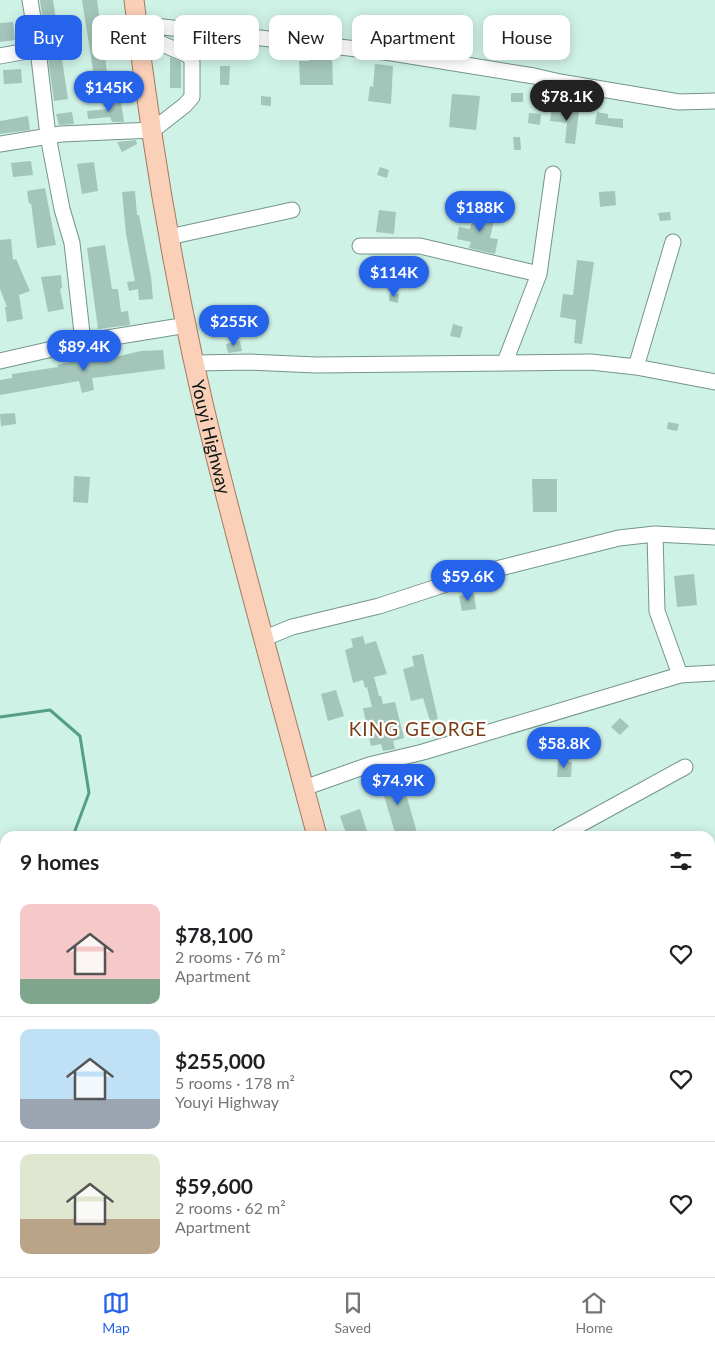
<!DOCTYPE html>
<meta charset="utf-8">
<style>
:root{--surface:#fff;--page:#f6f6f6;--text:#202124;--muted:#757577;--line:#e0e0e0;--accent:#2563eb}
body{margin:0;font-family:Lato,sans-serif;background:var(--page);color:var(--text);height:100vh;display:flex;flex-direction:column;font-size:19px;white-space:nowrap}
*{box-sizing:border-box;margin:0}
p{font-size:16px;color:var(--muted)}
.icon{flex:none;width:28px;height:28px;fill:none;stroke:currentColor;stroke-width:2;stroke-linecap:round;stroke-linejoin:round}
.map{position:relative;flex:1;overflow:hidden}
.panel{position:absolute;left:0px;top:831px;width:715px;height:446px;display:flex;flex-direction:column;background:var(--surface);border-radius:15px 15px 0 0;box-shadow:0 2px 12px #0003}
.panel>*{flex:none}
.banner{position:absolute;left:15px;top:15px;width:685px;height:45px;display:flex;gap:10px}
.price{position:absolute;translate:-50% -42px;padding:0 11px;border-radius:18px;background:var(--accent);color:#fff;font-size:16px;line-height:32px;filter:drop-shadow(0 1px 2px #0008)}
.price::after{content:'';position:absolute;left:50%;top:30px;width:15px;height:11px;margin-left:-8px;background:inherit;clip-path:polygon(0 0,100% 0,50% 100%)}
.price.selected{background:#222;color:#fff}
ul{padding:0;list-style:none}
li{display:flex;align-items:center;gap:15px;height:125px;padding:0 20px}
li+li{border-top:1px solid var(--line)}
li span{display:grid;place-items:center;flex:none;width:140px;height:100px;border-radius:10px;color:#555}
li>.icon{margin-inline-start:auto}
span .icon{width:60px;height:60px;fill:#fffc;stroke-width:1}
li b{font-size:21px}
h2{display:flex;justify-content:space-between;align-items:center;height:60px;padding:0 20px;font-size:21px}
.pill{padding:0 18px;border-radius:10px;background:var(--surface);box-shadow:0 2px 12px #0003;font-size:18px;line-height:45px}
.pill.selected{background:var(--accent);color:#fff}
.dock{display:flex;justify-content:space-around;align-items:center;height:70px;border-top:1px solid var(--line);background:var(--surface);font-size:14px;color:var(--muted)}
.dock a{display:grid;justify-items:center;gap:2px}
.dock .selected{color:var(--accent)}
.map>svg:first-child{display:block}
.green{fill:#97d5c3}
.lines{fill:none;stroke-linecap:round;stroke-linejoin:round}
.stream{stroke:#559e8a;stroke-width:3}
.building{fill:#a3c5ba}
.minor-casing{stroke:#74948a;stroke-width:17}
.major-casing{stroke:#a4795e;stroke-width:21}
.minor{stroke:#fff;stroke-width:15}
.major{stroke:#fbd0b8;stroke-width:19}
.labels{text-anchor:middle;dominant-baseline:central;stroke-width:4.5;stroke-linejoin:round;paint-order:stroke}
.street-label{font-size:18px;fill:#071410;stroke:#fff}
.neighbourhood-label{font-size:19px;letter-spacing:1px;fill:#7a3c15;stroke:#fff}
</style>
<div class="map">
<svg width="715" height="1277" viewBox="0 0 715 1277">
<rect width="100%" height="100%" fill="#cff2e7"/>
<path class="green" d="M710 1238 715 1239V1277H465L455 1273 710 1272Z"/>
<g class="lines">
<path class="stream" d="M0 717 50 710 80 736 89 793 73 836
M170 1272 173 1277"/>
</g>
<path class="building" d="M40 0H53L68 99 54 101Z
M82 0H97L110 93 97 95Z
M13 22 15 40 0 42V23Z
M170 57 181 62V88H170Z
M309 57H332L333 85H300L299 61H309Z
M375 64 393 66 391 104 368 101 370 86 373 87Z
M220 66H230L229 85H220Z
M21 69 22 83 4 84 3 70Z
M511 93H523V102H511Z
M452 94 480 96 476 130 449 127Z
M261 96 271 97V106L261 105Z
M121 102 124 122H112L110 117 88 119 87 111 108 109 107 105Z
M552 108 579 110 575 144 565 143 567 123 550 121Z
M72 112 74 124 59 125 56 114Z
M597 112 608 114V118L623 119V128L595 124Z
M529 113 541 114 540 125 528 123Z
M28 116 30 130 0 134V121Z
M513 137H520L521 150H514Z
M136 140 137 144 122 152 117 142Z
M31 161 33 175 13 177 11 163Z
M94 162 98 191 82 194 77 164Z
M380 167 389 170 387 178 377 175Z
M45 188 56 245 37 248 31 203 29 204 27 191Z
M135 191 137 215H139L151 277 153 299 139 300 138 289 129 291 127 282 135 281 126 234 122 192Z
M615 191 616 205 600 207 599 192Z
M379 210 396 212 394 234 376 232Z
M475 211 495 216 490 238 498 239 495 254 469 248 471 242 457 239 459 227 470 229Z
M670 212 671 220 660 221 658 213Z
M11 239 13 260 16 259 30 291 19 295 23 319 7 322 5 307H7L0 289V240Z
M105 245 112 289H118L121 312 128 311 130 325 98 329 87 248Z
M577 260 594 262 582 344 574 343 576 320 560 317 563 294 573 295Z
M61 275 62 288 60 289 64 309 48 312 41 277Z
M390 293 399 294 398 303 389 301Z
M453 324 463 327 460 338 450 336Z
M240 341 242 351 228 353 226 344Z
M163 350 165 369 92 378 94 390 82 393 79 381 0 395V380L12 378V374L58 367 57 365 77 360 93 358 94 362 141 351Z
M15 413 16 424 1 426 0 414Z
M668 422 679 424 677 431 667 429Z
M74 476 90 477 88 503 73 502Z
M532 479H557V512H533Z
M694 574 697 605 677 607 674 576Z
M474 593 476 609 462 611 459 596Z
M363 636 365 644 376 641 387 674 374 677 379 696H381L383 704 395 702 404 738 393 741 395 749 383 751 381 744 371 746 363 708 372 707 367 687 365 688 363 680 353 683 345 650 353 647 351 639Z
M423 654 438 719 430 721 423 698 411 701 403 669 414 666 412 656Z
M336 690 344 716 328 721 321 694Z
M620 718 629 726 620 735 611 727Z
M558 761 572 762 571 777H557Z
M400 773 418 836H396L379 779Z
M360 809 368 834 347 836 340 816Z"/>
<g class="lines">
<defs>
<path id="minor" d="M30 0 38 49 48 136 62 209 72 243 83 342
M137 24 392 53 534 76 560 82 679 102 715 101
M0 56 38 49
M0 144 61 134 153 130 185 105 192 97V62L190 56 139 34
M169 237 292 210
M360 246H420L539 274
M0 361 83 342 187 325
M505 362 539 274 553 174
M196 363 249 362 316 365 591 362 636 367 715 382
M636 367 673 242
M655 534 657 611 680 675
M265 638 292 627 379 606 480 573 619 538 655 534 715 537
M304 788 369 765 423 752 680 675 715 673
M559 836 685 767
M0 1082 5 1092
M105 1272 107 1277"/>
<g id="major">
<path id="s1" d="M134 0C152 152 178 305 215 453 247 581 283 709 317 836"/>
<path d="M400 1272V1277"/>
</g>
</defs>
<use href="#minor" class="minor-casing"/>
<use href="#major" class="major-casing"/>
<use href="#minor" class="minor"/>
<use href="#major" class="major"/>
</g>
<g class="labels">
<g class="street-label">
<text stroke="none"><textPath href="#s1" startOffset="444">Youyi Highway</textPath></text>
</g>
<g class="neighbourhood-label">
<text x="418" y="728">KING GEORGE</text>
</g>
</g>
</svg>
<b class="price" style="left:109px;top:113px">$145K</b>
<b class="price selected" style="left:567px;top:122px">$78.1K</b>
<b class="price" style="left:480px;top:233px">$188K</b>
<b class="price" style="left:394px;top:298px">$114K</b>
<b class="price" style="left:234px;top:347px">$255K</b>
<b class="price" style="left:84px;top:372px">$89.4K</b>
<b class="price" style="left:468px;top:602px">$59.6K</b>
<b class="price" style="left:564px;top:769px">$58.8K</b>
<b class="price" style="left:398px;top:806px">$74.9K</b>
<div class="banner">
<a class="pill selected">Buy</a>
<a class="pill">Rent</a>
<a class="pill">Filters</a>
<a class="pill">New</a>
<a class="pill">Apartment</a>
<a class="pill">House</a>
</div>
<section class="panel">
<h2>9 homes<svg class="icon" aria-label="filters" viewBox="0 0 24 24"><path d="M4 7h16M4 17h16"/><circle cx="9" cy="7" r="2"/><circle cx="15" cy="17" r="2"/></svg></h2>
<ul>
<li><span style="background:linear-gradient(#f6c9c9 75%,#7fa58c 0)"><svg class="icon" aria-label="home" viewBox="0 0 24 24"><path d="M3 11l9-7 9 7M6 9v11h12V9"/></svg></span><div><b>$78,100</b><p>2 rooms · 76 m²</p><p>Apartment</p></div><svg class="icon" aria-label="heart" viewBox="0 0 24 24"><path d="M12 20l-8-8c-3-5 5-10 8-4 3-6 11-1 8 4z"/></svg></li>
<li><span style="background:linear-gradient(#bfe0f5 70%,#9aa5b1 0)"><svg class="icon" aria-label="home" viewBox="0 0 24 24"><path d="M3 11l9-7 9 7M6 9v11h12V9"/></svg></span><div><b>$255,000</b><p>5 rooms · 178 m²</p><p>Youyi Highway</p></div><svg class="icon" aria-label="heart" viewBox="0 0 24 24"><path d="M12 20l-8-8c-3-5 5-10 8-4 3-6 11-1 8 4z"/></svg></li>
<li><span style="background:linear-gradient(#dfe7d0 65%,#b9a48a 0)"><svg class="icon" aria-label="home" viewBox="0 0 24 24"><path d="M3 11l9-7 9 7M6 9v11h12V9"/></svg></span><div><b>$59,600</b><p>2 rooms · 62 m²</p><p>Apartment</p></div><svg class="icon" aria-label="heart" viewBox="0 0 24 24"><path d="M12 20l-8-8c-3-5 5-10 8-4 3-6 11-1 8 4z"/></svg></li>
</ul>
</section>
</div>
<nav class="dock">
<a class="selected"><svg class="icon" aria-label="map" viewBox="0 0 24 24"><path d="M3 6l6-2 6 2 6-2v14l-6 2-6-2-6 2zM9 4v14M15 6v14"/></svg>Map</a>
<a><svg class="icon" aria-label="saved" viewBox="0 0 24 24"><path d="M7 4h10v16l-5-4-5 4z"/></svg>Saved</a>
<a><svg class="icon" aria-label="home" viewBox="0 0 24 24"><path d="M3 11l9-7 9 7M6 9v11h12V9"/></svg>Home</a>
</nav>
